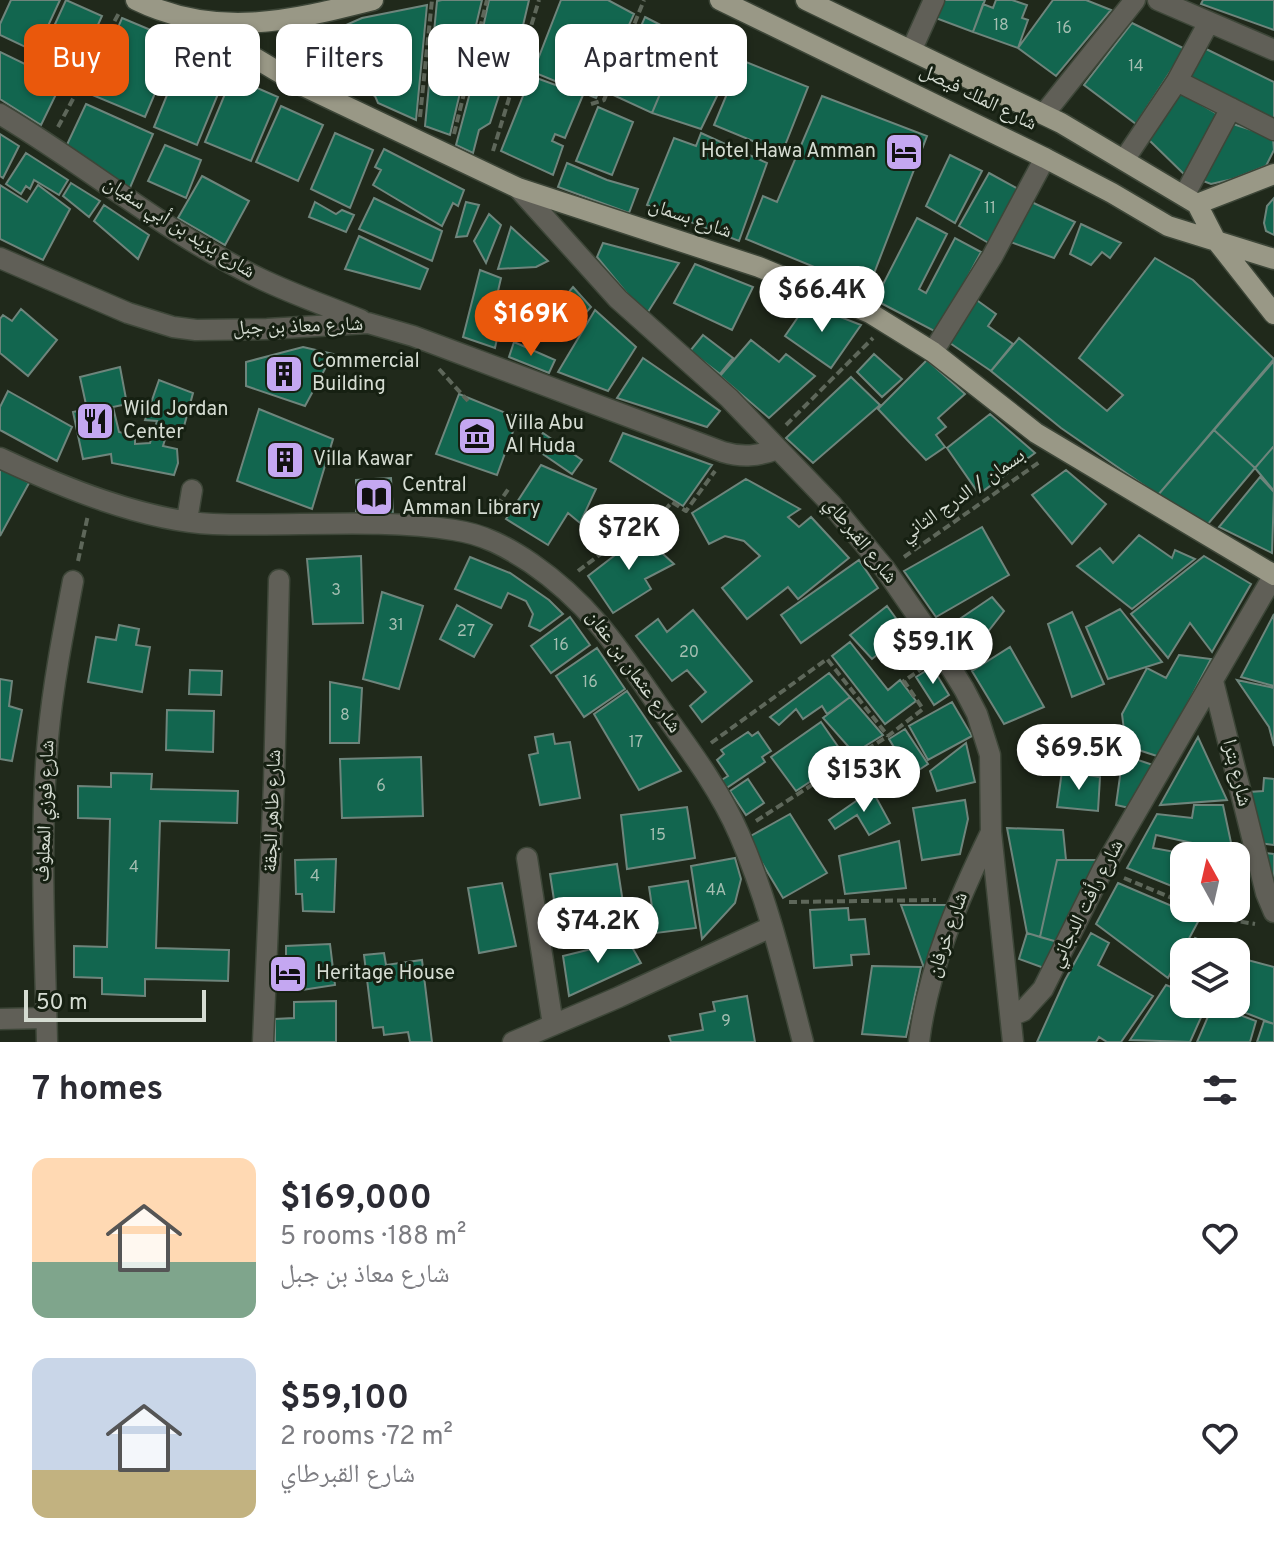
<!DOCTYPE html>
<meta charset="utf-8">
<style>
:root{--surface:#fff;--page:#f2f2f3;--text:#2b2b33;--muted:#7c7c81;--accent:#ea580c}
body{margin:0;font-family:Overpass,"Noto Naskh Arabic",sans-serif;background:var(--page);color:var(--text);height:100vh;display:flex;flex-direction:column;font-size:30px;white-space:nowrap}
*{box-sizing:border-box;margin:0}
p{font-size:26px;color:var(--muted)}
.icon{flex:none;width:44px;height:44px;fill:none;stroke:currentColor;stroke-width:2;stroke-linecap:round;stroke-linejoin:round}
.map{position:relative;height:1042px;overflow:hidden}
.side{display:flex;flex-direction:column;background:var(--surface);flex:1}
.side>*{flex:none}
.hud{position:absolute;left:24px;top:24px;width:800px;height:72px;display:flex;gap:16px}
.needle{width:52px;rotate:352deg}
.tools{position:absolute;left:1170px;top:842px;display:grid;gap:16px}
.tools a{display:grid;place-items:center;width:80px;height:80px;border-radius:16px;background:var(--surface);box-shadow:0 2px 6px #0004;font-size:40px}
.scale{position:absolute;left:24px;bottom:20px;width:182px;box-sizing:border-box;padding-left:8px;border:4px solid #d5dcd2;border-top:0;font-size:22px;line-height:28px;white-space:nowrap;color:#d5dcd2;-webkit-text-stroke:6px #162012;paint-order:stroke}
.price{position:absolute;translate:-50% -68px;padding:0 18px;border-radius:28px;background:#fff;color:#222;font-size:26px;line-height:52px;filter:drop-shadow(0 2px 4px #0008)}
.price::after{content:'';position:absolute;left:50%;top:48px;width:24px;height:18px;margin-left:-12px;background:inherit;clip-path:polygon(0 0,100% 0,50% 100%)}
.price.on{background:var(--accent);color:#fff}
ul{padding:0;list-style:none}
li{display:flex;align-items:center;gap:24px;height:200px;padding:0 32px}
li span{display:grid;place-items:center;flex:none;width:224px;height:160px;border-radius:16px;color:#555}
li>.icon{margin-inline-start:auto}
span .icon{width:96px;height:96px;fill:#fffc;stroke-width:1}
li b{font-size:34px}
h2{display:flex;justify-content:space-between;align-items:center;height:96px;padding:0 32px;font-size:34px}
.chip{padding:0 28px;border-radius:16px;background:var(--surface);box-shadow:0 2px 6px #0004;font-size:28px;line-height:72px}
.chip.on{background:var(--accent);color:#fff}
.map>svg:first-child{display:block}
.building{fill:#12664f;stroke:#6e857c;stroke-width:2}
.lines{fill:none;stroke-linecap:round;stroke-linejoin:round}
.minor-casing{stroke:#3d4638;stroke-width:23}
.major-casing{stroke:#3d4638;stroke-width:23}
.path{stroke:#5e675a;stroke-width:4;stroke-dasharray:8 4;stroke-linecap:butt}
.minor{stroke:#605f57;stroke-width:20}
.major{stroke:#999886;stroke-width:20}
.labels{text-anchor:middle;dominant-baseline:central;stroke-width:6;stroke-linejoin:round;paint-order:stroke}
.number-label{font-size:16px;fill:#a4beb1}
.street-label{font-size:20px;fill:#d5dcd2;stroke:#162012}
.poi-label{font-size:20px;fill:#d5dcd2;stroke:#162012;text-anchor:start}
</style>
<div class="map">
<svg width="1274" height="1042" viewBox="0 0 1274 1042">
<rect width="100%" height="100%" fill="#20291b"/>
<path class="building" d="M11 0H60L36 52 0 35V24Z
M66 0 102 16 76 73 40 57Z
M442 0H482L450 135 425 126 437 1Z
M489 0H529L512 72 476 60Z
M561 0H608L634 14 596 98 533 72Z
M943 0H985L973 32 933 17Z
M996 0H1012L1027 5 1022 18 1028 20 1018 48 973 32 983 4 993 8Z
M1053 0H1086L1111 10 1056 76 1018 48Z
M1203 0H1274V30L1201 4Z
M427 5 416 120 378 103 375 96 339 77 328 67 326 63 328 44 339 28 362 18Z
M645 17 684 37 652 113 611 94Z
M122 18 177 41 145 117 90 94Z
M1132 23 1185 49 1136 124 1084 85Z
M684 37 735 59 701 129 652 113Z
M1204 48 1274 82V124L1187 83Z
M0 52 62 82 41 125 0 99Z
M182 58 225 77 197 145 154 127Z
M741 60 808 87 782 153 714 125Z
M476 70 505 77 490 123 479 130 473 153 456 145Z
M531 76 583 95 565 138 555 134 552 141 563 146 553 175 501 151Z
M232 77 278 97 251 161 205 142Z
M1176 90 1219 115 1190 180 1148 139Z
M822 96 927 136 868 289 746 239 763 196 777 202Z
M86 104 153 134 129 190 65 149Z
M281 106 323 125 298 181 256 162Z
M598 107 633 122 612 175 576 161Z
M1233 124 1273 137 1274 150 1266 166 1233 179 1211 184 1203 181Z
M335 133 373 150 350 208 311 189Z
M701 133 767 163 739 241 647 205 674 138 696 146Z
M0 134 19 146 3 178 0 176Z
M165 145 201 160 186 198 148 181Z
M384 149 464 190 458 206 453 203 442 226 373 185 381 170 375 167Z
M26 153 68 180 59 195 34 180 30 189 26 186 21 194 6 184Z
M950 155 982 171 955 223 926 206Z
M567 163 607 180 638 189 629 213 558 187Z
M989 173 1022 191 992 245 959 226Z
M202 176 249 201 225 245 178 218Z
M71 183 100 201 89 217 63 196Z
M0 185 27 202 38 185 70 209 43 260 0 239Z
M374 198 442 231 432 261 359 229Z
M1274 198V235L1266 231 1264 223 1267 206Z
M1027 200 1075 222 1054 258 1005 240Z
M315 202 336 214 342 210 354 215 346 232 309 217Z
M466 202 479 205 467 236 456 237Z
M104 205 149 235 138 259 94 221Z
M489 214 501 225 486 263 474 241Z
M917 218 947 234 919 289 926 293 955 238 981 252 938 333 875 300Z
M1081 224 1121 243 1110 258 1102 252 1091 265 1070 254Z
M511 227 548 261 536 267 498 269Z
M359 236 428 269 420 289 345 269Z
M603 243 679 263 648 312 638 307 597 257Z
M1155 258 1193 280 1274 359 1158 495 1061 428 991 371 1019 338 1107 411 1123 395 1079 358Z
M695 264 753 287 732 330 674 303Z
M480 270 501 278 498 291 507 294 495 348 463 337Z
M573 287 591 307 564 337 542 324Z
M971 296 996 314 988 326 1013 344 991 371 944 339Z
M807 304 861 325 831 368 785 336Z
M21 309 57 340 28 376 0 353V319L3 315 12 321Z
M595 310 636 347 608 391 558 372Z
M703 335 733 358 720 374 690 351Z
M751 340 779 362 786 354 815 376 769 418 720 376Z
M514 342 555 360 549 373 509 357Z
M303 347 333 354 305 406 246 386V362Z
M874 354 902 379 882 397 857 372Z
M643 358 720 411 707 427 617 398Z
M927 360 965 394 938 418 946 427 936 435 945 447 926 460 878 409Z
M1274 361V446L1255 468 1214 430Z
M120 367 127 404 113 407 119 432 135 436V444L150 443 157 421 145 420 159 380 193 393 183 430 169 426 163 446 177 449 178 463 174 475 112 463 111 454 83 459 73 412 87 409 80 377Z
M851 377 880 405 813 463 786 438Z
M8 391 72 427 57 461 0 430V407Z
M459 394 518 418 497 475 436 454Z
M259 409 333 439 312 509 237 481Z
M990 414 1035 453 979 494 947 448Z
M1214 430 1255 468 1208 524 1158 495Z
M543 433 582 460 572 474 534 448Z
M623 433 712 465 683 506 610 461Z
M1274 446V491L1255 468Z
M541 465 596 489 580 523 568 513 548 545 506 519Z
M0 466 29 483 0 536Z
M1066 470 1106 504 1072 544 1032 495Z
M1260 477 1274 492 1272 553 1219 527Z
M391 478 393 515 356 514V480Z
M746 479 800 509 788 517 799 527 811 517 849 558 798 599 788 587 747 619 722 588 760 556 744 541 725 536 709 544 692 513Z
M982 527 1009 575 936 617 904 571Z
M638 531 674 564 645 579 651 589 613 613 588 576 619 552 618 544Z
M1139 535 1172 558 1175 550 1195 559 1132 609 1077 566 1100 548 1113 563Z
M361 556 363 623 313 624 307 559Z
M1204 556 1251 584 1212 652 1190 623 1168 658 1131 614Z
M470 557 510 573 549 600 563 614 540 631 529 626 533 614 526 601 508 593 501 608 455 589Z
M859 560 878 588 801 643 781 615Z
M382 592 423 606 399 689 363 679Z
M992 597 1004 611 969 656 945 629Z
M457 605 492 625 474 657 440 639Z
M887 606 906 632 872 659 850 635Z
M1120 609 1162 662 1108 679 1086 627Z
M693 610 752 681 702 722 690 706 706 692 687 670 672 681 636 636 658 619 667 632Z
M1072 612 1104 684 1072 697 1048 624Z
M1274 614V686L1241 677Z
M570 617 590 645 551 673 531 646Z
M119 625 139 629 136 645 150 647 142 692 88 682 96 637 116 640Z
M850 642 888 690 900 680 916 701 885 724 832 656Z
M1010 647 1044 707 1004 724 972 671Z
M597 648 625 689 584 717 556 676Z
M1179 655 1211 659 1160 757 1126 746 1122 714 1147 668 1166 678Z
M932 667 949 695 934 705 916 677Z
M190 670 222 671 221 695 189 694Z
M829 673 850 697 827 714 822 706 803 719 796 709 779 725 770 717Z
M0 679 12 681 9 706 22 710 12 761 0 759Z
M1237 680 1274 688V746L1269 727Z
M330 682 362 688 359 743H330Z
M627 691 681 771 639 790 594 714Z
M850 697 883 735 854 753 823 718Z
M952 702 972 736 928 760 909 726Z
M167 710 214 711 213 752 166 750Z
M821 722 846 758 796 791 771 757Z
M905 729 928 764 911 775 889 739Z
M748 732 752 736 758 732 771 751 762 757 765 762 725 789 720 781 728 776 717 760 724 754 721 750Z
M553 734 555 744 570 742 580 798 540 805 529 755 538 753 535 737Z
M1198 737 1227 800 1160 805Z
M966 743 975 782 937 791 930 771Z
M861 755 879 780 847 794 833 774Z
M1123 755 1156 766 1134 809 1116 805Z
M421 757 423 816 342 818 340 759Z
M1062 771 1100 777 1098 811 1057 807Z
M111 773 152 774 151 789 238 791 237 823 160 821 156 948 229 950 228 981 145 979V996L102 994V978L74 977V946L107 947 110 819 78 818V786L111 787Z
M1264 778 1274 779V845L1259 843 1249 792 1263 791Z
M748 779 764 803 746 815 730 791Z
M872 790 890 823 869 835 857 815 835 829 829 820Z
M965 800 968 819 960 854 922 860 913 808Z
M1194 805H1223L1233 852 1156 835 1153 848 1197 856H1184V891L1127 868 1157 814 1192 818Z
M687 807 695 858 627 869 621 815Z
M790 814 827 873 783 898 747 838Z
M1007 828 1063 830 1066 860H1057L1040 937 1027 933Z
M899 841 906 888 845 894 839 856Z
M1265 853 1274 854V885Z
M735 858 741 879 735 903 702 939 691 866Z
M336 859 334 912 303 911 302 894H296L295 860Z
M1057 860H1105L1058 942 1040 937Z
M1236 863H1239L1244 879 1236 888Z
M617 864 628 935 561 945 550 874Z
M688 881 696 928 656 933 649 887Z
M502 883 516 946 479 953 468 888Z
M1118 883 1200 918 1168 978 1096 924Z
M901 905H947L927 976Z
M848 908 849 920 865 919 869 954 851 955 852 965 814 968 810 910Z
M1027 933 1058 942 1044 968 1019 959Z
M1091 933 1109 943 1098 965 1153 996 1121 1042H1107L1099 1037 1096 1042H1037L1065 980Z
M1195 938 1227 952H1188Z
M628 940 641 963 569 996 563 956Z
M330 944 335 985 295 991 294 972H286V946Z
M384 953 386 965 422 960 432 1042H410L408 1032 384 1035 383 1027 373 1028 364 955Z
M1240 958 1274 967V1024L1223 1004H1236V965Z
M1184 961V987L1174 983Z
M872 966 921 967 906 1037 862 1034Z
M1166 985 1184 992V1004H1207L1190 1042 1130 1040Z
M747 996 755 1042H671L669 1036 703 1030 700 1014 715 1011 713 1002Z
M336 1001V1042H275V1019L294 1018V1002Z
M1213 1005 1256 1021 1250 1042H1197Z
M1264 1021 1274 1024V1042H1257Z"/>
<g class="lines">
<defs>
<path id="minor" d="M1158 0 1274 50
M912 49 934 0
M1177 81 1209 22
M0 114C88 166 167 234 259 278 292 294 327 306 361 320
M1044 114 1135 0
M1124 160 1177 81 1274 130
M518 188 618 299 729 398 832 505 885 569 930 634 964 689 977 714 990 755 991 832 1013 1042
M1184 196 1231 108
M0 258 128 313 173 327 196 330 267 329 368 323 413 336 723 452C743 458 758 456 778 449
M933 352 992 257 1045 158
M0 458C62 487 144 521 213 524 291 527 378 518 454 530 483 534 507 547 531 563 592 605 621 652 662 711 690 750 720 790 739 834 768 900 785 973 803 1042
M187 520 192 490
M1213 681 1266 893 1274 912
M527 858 553 1025
M1011 1016 1023 1011 1043 989 1103 869 1274 575
M0 1019 46 1018
M47 1042C45 941 39 838 48 738 53 685 63 633 73 581
M263 1042 274 783 279 580
M513 1042 619 997 771 927
M919 1042C928 968 959 898 991 832"/>
<path id="major" d="M136 0C216 39 290 21 373 0
M720 0 1045 158 1112 193 1168 226 1274 259
M806 0 1061 123 1197 204 1215 239 1274 314
M193 21 297 83 518 188 759 267 870 313 933 352 1036 433 1274 575
M1197 204 1274 174"/>
</defs>
<use href="#minor" class="minor-casing"/>
<use href="#major" class="major-casing"/>
<path class="path" d="M471 64 515 76
M591 104 604 100 644 0
M420 117 432 0
M58 127 120 11
M454 134 487 0
M493 151 539 0
M439 369 468 401
M786 425 873 338
M490 516 509 488
M904 557 1041 461
M78 561 88 515
M578 571 641 524 648 529 665 521 660 516 672 502 686 511 715 471
M711 743 827 659 888 736
M756 821 888 736 923 709 904 681 924 667
M1124 878 1184 903
M789 902 936 900
M1195 908 1219 918 1255 924"/>
<use href="#minor" class="minor"/>
<use href="#major" class="major"/>
</g>
<defs>
<symbol id="hotel-square" viewBox="-11 -11 22 22"><rect x="-9" y="-9" width="18" height="18" rx="4" fill="#c4a7f1" stroke="#162012"/><path d="M-6-4.5h1.5V1H6V5H4.5V3h-9V5H-6ZM-4 0a1.8 1.8 0 1 1 3.6 0ZM.5 0V-2.5h3Q6-2.5 6 0Z" fill="#111"/></symbol>
<symbol id="building-square" viewBox="-11 -11 22 22"><rect x="-9" y="-9" width="18" height="18" rx="4" fill="#c4a7f1" stroke="#162012"/><path d="M-4-6H4V6H1V3H-1V6H-4ZM-2.5-4.3h1.7v1.8h-1.7ZM.8-4.3h1.7v1.8H.8ZM-2.5-1h1.7V.8h-1.7ZM.8-1h1.7V.8H.8Z" fill="#111"/></symbol>
<symbol id="restaurant-square" viewBox="-11 -11 22 22"><rect x="-9" y="-9" width="18" height="18" rx="4" fill="#c4a7f1" stroke="#162012"/><path d="M-5-6h1v4h1v-4h1v4h1v-4h1v5L-1.5 .5V6h-2V.5L-5-1ZM5-6V6H3V1.5H1.5Q1.5-4 5-6Z" fill="#111"/></symbol>
<symbol id="museum-square" viewBox="-11 -11 22 22"><rect x="-9" y="-9" width="18" height="18" rx="4" fill="#c4a7f1" stroke="#162012"/><path d="M0-6L6-3V-2H-6V-3ZM-5-1h2V3h-2ZM-1-1h2V3h-2ZM3-1h2V3H3ZM-6 4H6V6H-6Z" fill="#111"/></symbol>
<symbol id="library-square" viewBox="-11 -11 22 22"><rect x="-9" y="-9" width="18" height="18" rx="4" fill="#c4a7f1" stroke="#162012"/><path d="M-6-4Q-3-5.5-.7-3.5V5Q-3 3-6 4ZM6-4Q3-5.5 .7-3.5V5Q3 3 6 4Z" fill="#111"/></symbol>
</defs>
<g fill-rule="evenodd">
<use href="#hotel-square" x="882" y="130" width="44" height="44"/>
<use href="#building-square" x="262" y="352" width="44" height="44"/>
<use href="#restaurant-square" x="73" y="399" width="44" height="44"/>
<use href="#museum-square" x="455" y="414" width="44" height="44"/>
<use href="#building-square" x="263" y="438" width="44" height="44"/>
<use href="#library-square" x="352" y="475" width="44" height="44"/>
<use href="#hotel-square" x="266" y="952" width="44" height="44"/>
</g>
<g class="labels">
<g class="number-label">
<text x="1001" y="26">18</text>
<text x="1064" y="29">16</text>
<text x="1136" y="67">14</text>
<text x="990" y="209">11</text>
<text x="336" y="591">3</text>
<text x="396" y="626">31</text>
<text x="466" y="632">27</text>
<text x="561" y="646">16</text>
<text x="689" y="653">20</text>
<text x="590" y="683">16</text>
<text x="345" y="716">8</text>
<text x="636" y="743">17</text>
<text x="381" y="787">6</text>
<text x="658" y="836">15</text>
<text x="134" y="868">4</text>
<text x="315" y="877">4</text>
<text x="716" y="891">4A</text>
<text x="726" y="1022">9</text>
</g>
<g class="street-label">
<text transform="translate(978 98) rotate(26)">شارع الملك فيصل</text>
<text transform="translate(690 219) rotate(19)">شارع بسمان</text>
<text transform="translate(179 228) rotate(32)">شارع يزيد بن أبي سفيان</text>
<text transform="translate(298 327) rotate(-2)">شارع معاذ بن جبل</text>
<text transform="translate(963 496) rotate(-35)">بسمان / الدرج الثاني</text>
<text transform="translate(860 541) rotate(51)">شارع القبرطاي</text>
<text transform="translate(633 672) rotate(54)">شارع عثمان بن عفان</text>
<text transform="translate(1236 773) rotate(76)">شارع بترا</text>
<text transform="translate(46 811) rotate(-88)">شارع فوزي المعلوف</text>
<text transform="translate(273 811) rotate(-88)">شارع طاهر الجقة</text>
<text transform="translate(1087 904) rotate(-63)">شارع رأفت الدجاني</text>
<text transform="translate(948 935) rotate(-71)">شارع خرفان</text>
</g>
<g class="poi-label">
<text x="876" y="152" text-anchor="end">Hotel Hawa Amman</text>
<text x="312" y="362">Commercial<tspan x="312" dy="23">Building</tspan></text>
<text x="123" y="410">Wild Jordan<tspan x="123" dy="23">Center</tspan></text>
<text x="505" y="424">Villa Abu<tspan x="505" dy="23">Al Huda</tspan></text>
<text x="313" y="460">Villa Kawar</text>
<text x="402" y="486">Central<tspan x="402" dy="23">Amman Library</tspan></text>
<text x="316" y="974">Heritage House</text>
</g>
</g>
</svg>
<div class="tools">
<a><svg class="needle" viewBox="-14 -14 28 28"><path d="M0-13l5 13h-10z" fill="#e53935"/><path d="M0 13l5-13h-10z" fill="#7c7c81"/></svg></a>
<a><svg class="icon" aria-label="layers" viewBox="0 0 24 24"><path d="M12 4l9 5-9 5-9-5zM3 14l9 5 9-5"/></svg></a>
</div>
<div class="scale">50 m</div>
<b class="price" style="left:822px;top:334px">$66.4K</b>
<b class="price on" style="left:531px;top:358px">$169K</b>
<b class="price" style="left:629px;top:572px">$72K</b>
<b class="price" style="left:933px;top:686px">$59.1K</b>
<b class="price" style="left:1079px;top:792px">$69.5K</b>
<b class="price" style="left:864px;top:814px">$153K</b>
<b class="price" style="left:598px;top:965px">$74.2K</b>
<div class="hud">
<a class="chip on">Buy</a>
<a class="chip">Rent</a>
<a class="chip">Filters</a>
<a class="chip">New</a>
<a class="chip">Apartment</a>
</div>
</div>
<section class="side">
<h2>7 homes<svg class="icon" aria-label="filters" viewBox="0 0 24 24"><path d="M4 7h16M4 17h16"/><circle cx="9" cy="7" r="2"/><circle cx="15" cy="17" r="2"/></svg></h2>
<ul>
<li><span style="background:linear-gradient(#ffd9b3 65%,#7fa58c 0)"><svg class="icon" aria-label="home" viewBox="0 0 24 24"><path d="M3 11l9-7 9 7M6 9v11h12V9"/></svg></span><div><b>$169,000</b><p>5 rooms · 188 m²</p><p>شارع معاذ بن جبل</p></div><svg class="icon" aria-label="heart" viewBox="0 0 24 24"><path d="M12 20l-8-8c-3-5 5-10 8-4 3-6 11-1 8 4z"/></svg></li>
<li><span style="background:linear-gradient(#c9d6e8 70%,#c2b280 0)"><svg class="icon" aria-label="home" viewBox="0 0 24 24"><path d="M3 11l9-7 9 7M6 9v11h12V9"/></svg></span><div><b>$59,100</b><p>2 rooms · 72 m²</p><p>شارع القبرطاي</p></div><svg class="icon" aria-label="heart" viewBox="0 0 24 24"><path d="M12 20l-8-8c-3-5 5-10 8-4 3-6 11-1 8 4z"/></svg></li>
</ul>
</section>
